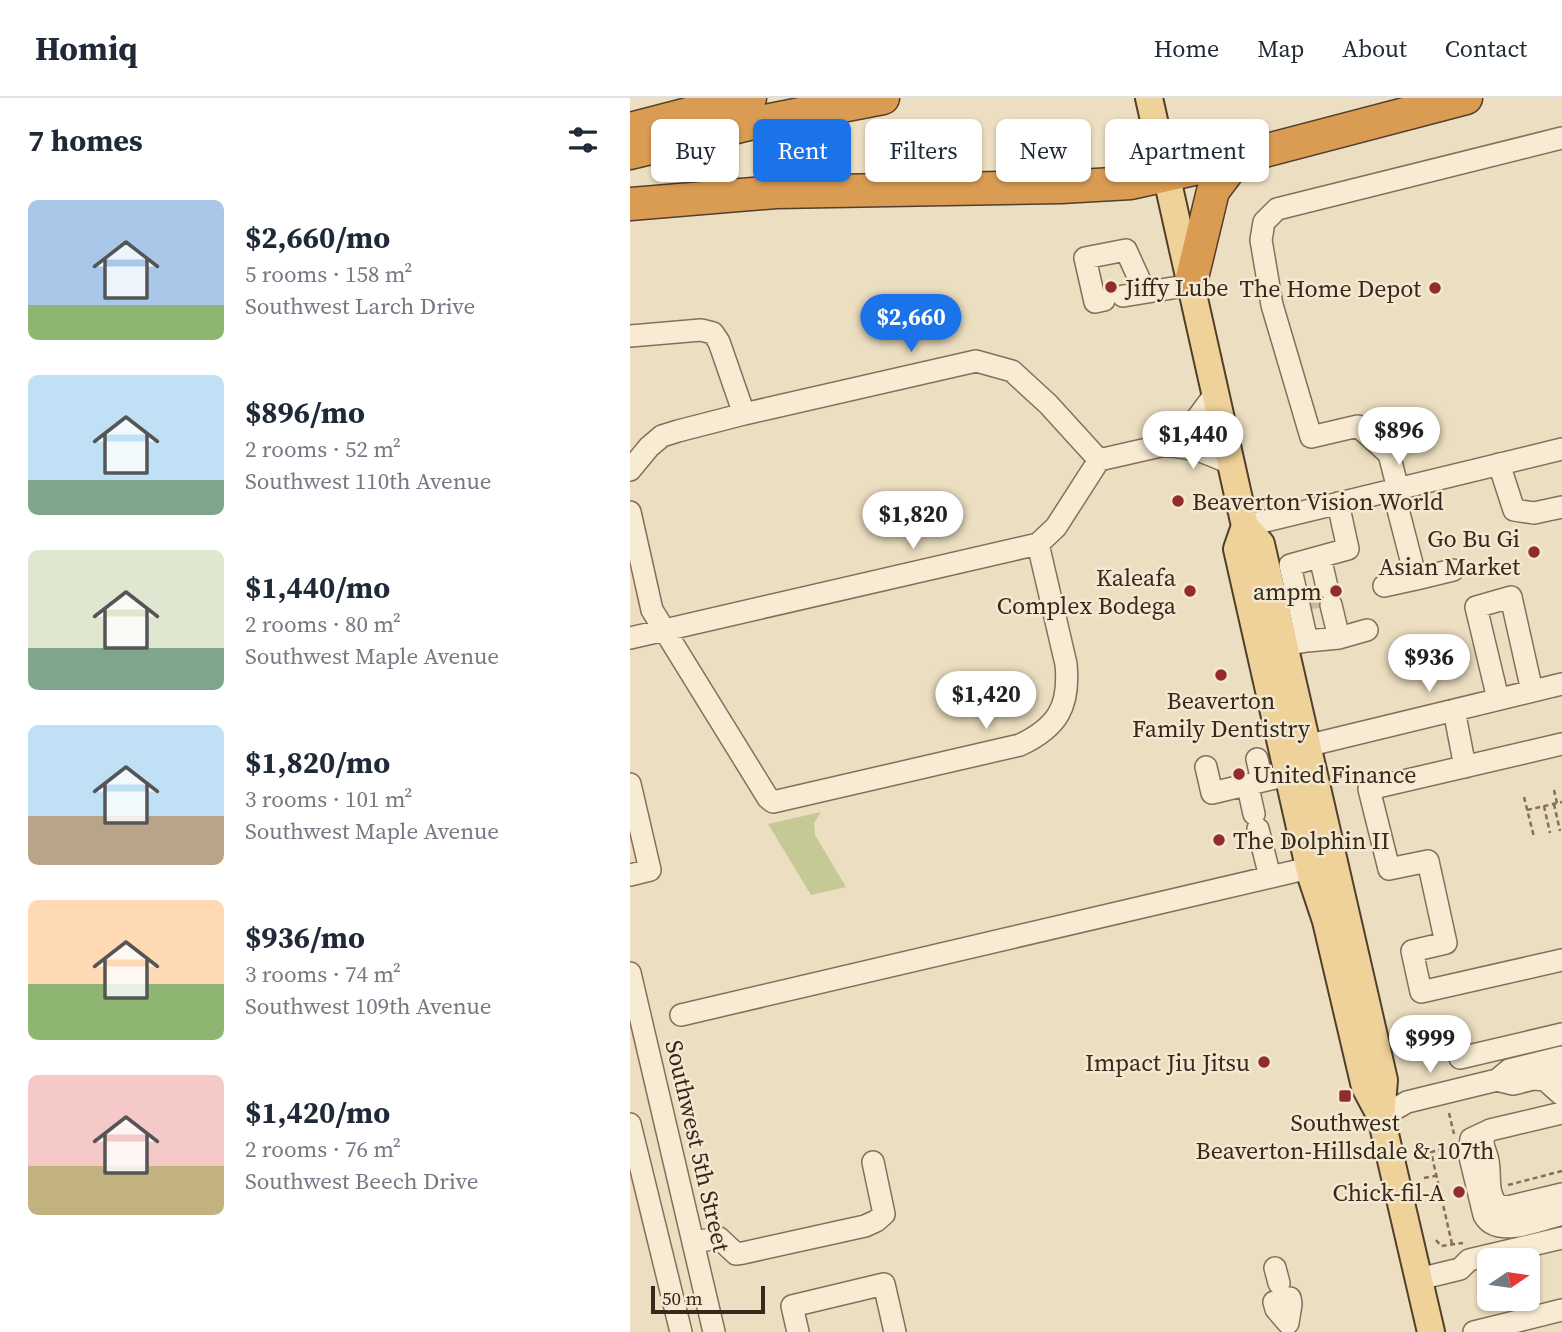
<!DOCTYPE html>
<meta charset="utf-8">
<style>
:root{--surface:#fff;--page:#f2f2f3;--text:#1f2937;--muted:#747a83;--line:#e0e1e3;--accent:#1a73e8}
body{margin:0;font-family:"Source Serif 4",serif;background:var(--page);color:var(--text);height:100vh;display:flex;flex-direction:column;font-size:26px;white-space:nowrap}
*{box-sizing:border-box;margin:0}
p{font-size:23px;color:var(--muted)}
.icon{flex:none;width:38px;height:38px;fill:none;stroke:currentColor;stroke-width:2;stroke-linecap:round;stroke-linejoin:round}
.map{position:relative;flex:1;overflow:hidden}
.side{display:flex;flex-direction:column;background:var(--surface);width:630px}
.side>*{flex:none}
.top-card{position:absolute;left:21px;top:21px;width:665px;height:63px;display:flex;gap:14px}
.needle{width:46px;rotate:77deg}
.tools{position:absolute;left:847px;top:1150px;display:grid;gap:14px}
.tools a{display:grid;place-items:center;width:63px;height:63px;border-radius:10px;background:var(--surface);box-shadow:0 2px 5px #0004;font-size:35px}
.scale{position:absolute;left:21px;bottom:18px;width:114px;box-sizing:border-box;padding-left:7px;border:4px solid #35281d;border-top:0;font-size:19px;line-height:24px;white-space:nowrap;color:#35281d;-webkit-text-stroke:5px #f4e9d0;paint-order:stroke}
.price{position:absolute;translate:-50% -60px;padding:0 16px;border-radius:24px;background:#fff;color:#222;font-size:23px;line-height:46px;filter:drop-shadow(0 2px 4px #0008)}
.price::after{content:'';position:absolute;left:50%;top:42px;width:21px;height:16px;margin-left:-10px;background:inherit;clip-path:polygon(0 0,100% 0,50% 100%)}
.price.active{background:var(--accent);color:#fff}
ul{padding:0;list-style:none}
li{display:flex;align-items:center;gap:21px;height:175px;padding:0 28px}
li span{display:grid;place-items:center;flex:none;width:196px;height:140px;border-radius:10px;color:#555}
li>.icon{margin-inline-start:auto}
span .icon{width:84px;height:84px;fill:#fffc;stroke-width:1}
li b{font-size:30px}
h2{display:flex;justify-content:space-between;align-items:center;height:84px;padding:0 28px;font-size:30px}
.tag{padding:0 24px;border-radius:10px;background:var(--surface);box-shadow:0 2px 5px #0004;font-size:24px;line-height:63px}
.tag.active{background:var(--accent);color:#fff}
header{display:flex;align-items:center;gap:42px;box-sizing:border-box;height:98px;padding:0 35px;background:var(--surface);border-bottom:2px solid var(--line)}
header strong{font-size:33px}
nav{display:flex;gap:38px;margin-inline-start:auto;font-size:24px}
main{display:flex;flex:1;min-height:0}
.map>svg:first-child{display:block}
.green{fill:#c4c995}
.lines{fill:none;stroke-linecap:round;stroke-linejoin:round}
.minor-tunnel{stroke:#c7ba9f;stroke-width:21;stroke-dasharray:21 10;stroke-linecap:butt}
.minor-casing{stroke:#856f59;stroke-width:24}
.major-casing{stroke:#523e2d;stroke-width:30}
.highway-casing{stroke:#523e2d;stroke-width:35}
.path{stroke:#856f59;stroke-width:2.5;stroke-dasharray:5 3.5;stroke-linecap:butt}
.minor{stroke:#f7ecd3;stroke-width:21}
.major{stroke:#efd299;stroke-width:26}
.highway{stroke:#da9c53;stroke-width:32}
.poi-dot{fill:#912b2d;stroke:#f4e9d0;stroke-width:2.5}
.labels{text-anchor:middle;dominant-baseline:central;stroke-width:5;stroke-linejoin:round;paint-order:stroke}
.poi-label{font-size:24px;fill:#35281d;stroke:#f4e9d0;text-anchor:end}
.street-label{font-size:24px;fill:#35281d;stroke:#f4e9d0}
</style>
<header>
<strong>Homiq</strong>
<nav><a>Home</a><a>Map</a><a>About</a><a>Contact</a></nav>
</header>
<main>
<section class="side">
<h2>7 homes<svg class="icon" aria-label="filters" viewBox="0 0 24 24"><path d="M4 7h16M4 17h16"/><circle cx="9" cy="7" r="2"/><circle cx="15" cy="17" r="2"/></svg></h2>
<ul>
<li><span style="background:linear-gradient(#a9c7e8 75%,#8fb573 0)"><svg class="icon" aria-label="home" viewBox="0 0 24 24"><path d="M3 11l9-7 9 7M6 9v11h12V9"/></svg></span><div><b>$2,660/mo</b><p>5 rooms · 158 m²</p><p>Southwest Larch Drive</p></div></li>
<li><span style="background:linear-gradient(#bfe0f5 75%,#7fa58c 0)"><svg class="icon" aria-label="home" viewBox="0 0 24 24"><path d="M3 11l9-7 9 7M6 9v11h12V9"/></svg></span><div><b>$896/mo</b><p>2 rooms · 52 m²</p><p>Southwest 110th Avenue</p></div></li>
<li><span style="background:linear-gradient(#dfe7d0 70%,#7fa58c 0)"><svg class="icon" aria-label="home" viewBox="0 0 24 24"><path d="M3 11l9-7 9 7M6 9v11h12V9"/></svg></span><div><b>$1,440/mo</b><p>2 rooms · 80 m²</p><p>Southwest Maple Avenue</p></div></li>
<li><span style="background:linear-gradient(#bfe0f5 65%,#b9a48a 0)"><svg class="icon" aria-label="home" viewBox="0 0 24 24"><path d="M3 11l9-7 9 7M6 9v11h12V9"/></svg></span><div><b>$1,820/mo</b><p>3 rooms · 101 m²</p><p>Southwest Maple Avenue</p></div></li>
<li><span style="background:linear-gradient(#ffd9b3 60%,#8fb573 0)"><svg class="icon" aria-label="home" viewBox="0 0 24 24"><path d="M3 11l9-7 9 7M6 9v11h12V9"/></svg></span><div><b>$936/mo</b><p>3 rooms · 74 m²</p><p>Southwest 109th Avenue</p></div></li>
<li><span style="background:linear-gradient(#f6c9c9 65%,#c2b280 0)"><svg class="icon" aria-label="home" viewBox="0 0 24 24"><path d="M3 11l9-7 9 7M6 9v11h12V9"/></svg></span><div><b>$1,420/mo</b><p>2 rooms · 76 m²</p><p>Southwest Beech Drive</p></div></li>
</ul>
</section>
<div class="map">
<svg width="932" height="1234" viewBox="0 0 932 1234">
<rect width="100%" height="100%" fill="#ecdec0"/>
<path class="green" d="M191 714 184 725 185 737 216 789 181 797 138 726Z"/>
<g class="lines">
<path class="minor-tunnel" d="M684 492 688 510"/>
<defs>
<path id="minor" d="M493 198 561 187
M474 202 465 204 455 160 496 152 515 194
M0 238 71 232 83 235 89 244 114 316
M535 347 562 327 585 296
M869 366 884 412 904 415 932 409
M0 372 19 349 32 338 48 333 114 316 346 263 382 273 418 306 469 362
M768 391 759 356 728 328 681 339 642 207 631 142 634 124 647 111 932 40
M763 392 786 481 823 472
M0 414 22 512 138 700 143 704 390 647C428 629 440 608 436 566L408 446
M615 428 932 351
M690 459 697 489
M754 488 786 481
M701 507 709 540
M0 540 408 446 426 429 469 362 535 347 568 352 600 365
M677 543 709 540 737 532
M654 547 677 543 660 467 718 451 708 405
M868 601 846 509 881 499 902 593
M824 612 835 669
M932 646 739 691 759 771 798 763 816 845 782 853 791 894 932 862
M676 648 932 586
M627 661 632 683
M576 669 582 695 658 677
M0 686 20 772 0 777
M620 698 624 716
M628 731 640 779
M0 875 84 1234
M51 917 679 770
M830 960 932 936
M905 981 915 982 932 997
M867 982 883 986 932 974
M932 1015 860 1032C857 1035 854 1036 853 1041 852 1048 857 1056 858 1063 861 1079 856 1093 867 1107L878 1109 932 1096
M751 1019 777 1004 867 982 879 972 932 959
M0 1026 51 1234
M858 1033 841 1041 839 1055 854 1117C867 1141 910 1122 932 1116
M63 1144 89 1140 106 1156 113 1155 235 1128 246 1123 254 1116 243 1064
M645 1170 649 1185
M789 1181 830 1171 839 1162 932 1140
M644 1204 646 1211 658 1225
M658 1225 661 1206 660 1200
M168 1234 162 1208 254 1186 265 1234
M844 1234 932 1212"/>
<path id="major" d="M519 0 615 428 631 446 754 982 751 1019 801 1234
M615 428 607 451 681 778 696 823 735 989 751 1019"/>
<path id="highway" d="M0 31 120 0
M0 55 119 26 253 0
M0 106 146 94 431 89 501 85 569 70 836 0
M561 184 583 93 598 73 615 57"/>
</defs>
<use href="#minor" class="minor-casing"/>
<use href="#major" class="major-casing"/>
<use href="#highway" class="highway-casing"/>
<path class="path" d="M924 692 927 705
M894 699 904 739
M924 706 930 733
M914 708 920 735
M897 712 932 704
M819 1015 824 1036
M794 1080 810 1077
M878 1087 932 1073
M806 1142 811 1148 833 1145
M822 1146 801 1054 823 1049"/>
<use href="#minor" class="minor"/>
<use href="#major" class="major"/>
<use href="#highway" class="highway"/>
</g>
<g class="poi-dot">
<circle cx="481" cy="189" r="7"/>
<circle cx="805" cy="190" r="7"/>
<circle cx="548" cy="403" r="7"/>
<circle cx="904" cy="454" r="7"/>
<circle cx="560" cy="493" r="7"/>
<circle cx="706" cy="493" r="7"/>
<circle cx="591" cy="577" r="7"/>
<circle cx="609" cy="676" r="7"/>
<circle cx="589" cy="742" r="7"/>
<circle cx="634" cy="964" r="7"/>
<rect x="708" y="991" width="14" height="14" rx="3.5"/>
<circle cx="829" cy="1094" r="7"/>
</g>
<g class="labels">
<g class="poi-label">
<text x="495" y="189" text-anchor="start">Jiffy Lube</text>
<text x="791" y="190">The Home Depot</text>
<text x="562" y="403" text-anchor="start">Beaverton Vision World</text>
<text x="890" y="440">Go Bu Gi<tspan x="890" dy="28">Asian Market</tspan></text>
<text x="546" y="479">Kaleafa<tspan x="546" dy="28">Complex Bodega</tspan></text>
<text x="692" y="493">ampm</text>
<text x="591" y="602" text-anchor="middle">Beaverton<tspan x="591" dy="28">Family Dentistry</tspan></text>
<text x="623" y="676" text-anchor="start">United Finance</text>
<text x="603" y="742" text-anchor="start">The Dolphin II</text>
<text x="620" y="964">Impact Jiu Jitsu</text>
<text x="715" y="1024" text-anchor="middle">Southwest<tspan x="715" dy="28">Beaverton-Hillsdale &amp; 107th</tspan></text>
<text x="815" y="1094">Chick-fil-A</text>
</g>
<g class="street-label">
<text transform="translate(68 1048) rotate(77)">Southwest 5th Street</text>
</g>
</g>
</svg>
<div class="tools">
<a><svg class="needle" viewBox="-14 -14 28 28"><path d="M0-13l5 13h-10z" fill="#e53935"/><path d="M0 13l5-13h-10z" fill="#747a83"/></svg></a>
</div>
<div class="scale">50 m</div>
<b class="price active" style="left:281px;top:256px">$2,660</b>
<b class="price" style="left:769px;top:369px">$896</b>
<b class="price" style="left:563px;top:373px">$1,440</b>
<b class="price" style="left:283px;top:453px">$1,820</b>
<b class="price" style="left:799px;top:596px">$936</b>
<b class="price" style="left:356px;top:633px">$1,420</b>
<b class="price" style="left:800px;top:977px">$999</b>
<div class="top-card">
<a class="tag">Buy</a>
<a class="tag active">Rent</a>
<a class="tag">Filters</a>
<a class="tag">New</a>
<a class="tag">Apartment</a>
</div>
</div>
</main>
